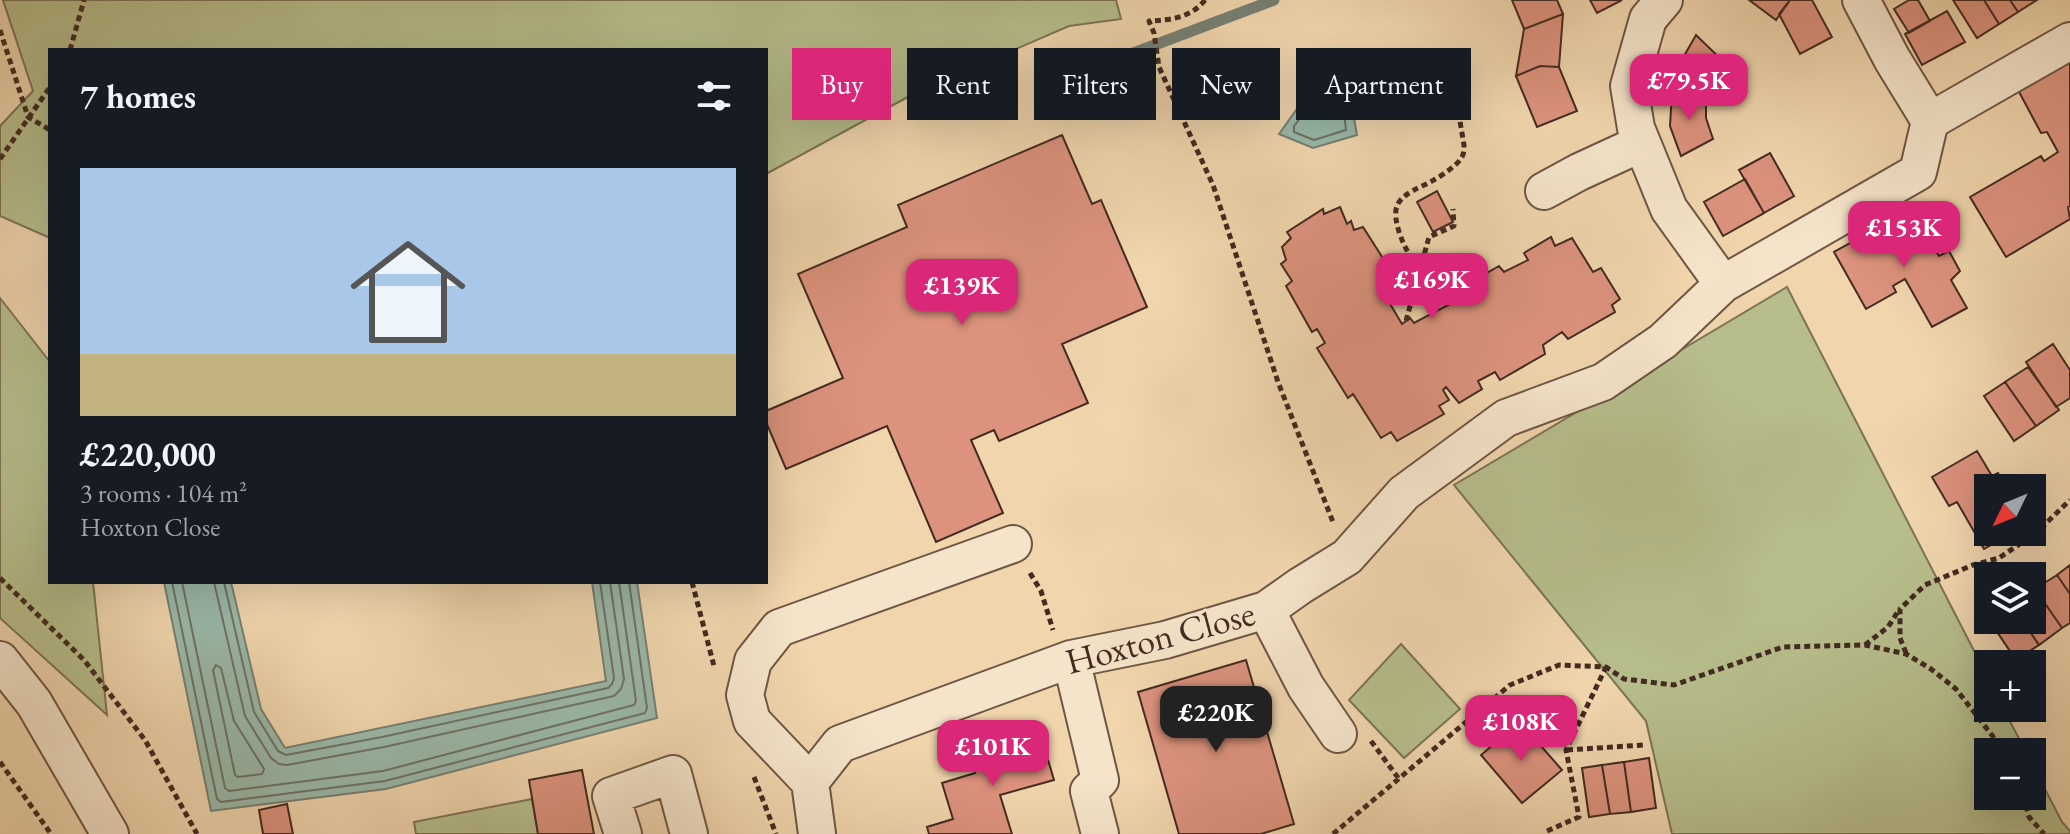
<!DOCTYPE html>
<meta charset="utf-8">
<style>
:root{--surface:#171b24;--page:#242831;--text:#f1f3f6;--muted:#9ea1a6;--line:#363941;--accent:#db2777}
body{margin:0;font-family:"EB Garamond",serif;background:var(--page);color:var(--text);height:100vh;display:flex;flex-direction:column;font-size:30px;white-space:nowrap}
*{box-sizing:border-box;margin:0}
p{font-size:26px;color:var(--muted)}
.icon{flex:none;width:44px;height:44px;fill:none;stroke:currentColor;stroke-width:2;stroke-linecap:round;stroke-linejoin:round}
.map{position:relative;flex:1;overflow:hidden}
.panel{position:absolute;left:48px;top:48px;width:720px;height:536px;display:flex;flex-direction:column;background:var(--surface);border-radius:0px;box-shadow:0 8px 32px #0002}
.panel>*{flex:none}
.hud{position:absolute;left:792px;top:48px;width:760px;height:72px;display:flex;gap:16px}
.needle{width:52px;rotate:227deg}
.fabs{position:absolute;left:1974px;top:474px;display:grid;gap:16px}
.fabs a{display:grid;place-items:center;width:72px;height:72px;border-radius:0px;background:var(--surface);box-shadow:0 8px 32px #0002;font-size:40px}
.price{position:absolute;translate:-50% -68px;padding:0 18px;border-radius:16px;background:var(--accent);color:#fff;font-size:26px;line-height:52px;filter:drop-shadow(0 2px 4px #0008)}
.price::after{content:'';position:absolute;left:50%;top:48px;width:24px;height:18px;margin-left:-12px;background:inherit;clip-path:polygon(0 0,100% 0,50% 100%)}
.price.active{background:#222;color:#fff}
ul{padding:0;list-style:none}
li{display:grid;align-content:center;gap:16px;height:424px;padding:0 32px}
li+li{border-top:2px solid var(--line)}
li span{display:grid;place-items:center;height:248px;border-radius:0px;color:#555}
li>.icon{margin-inline-start:auto}
span .icon{width:144px;height:144px;fill:#fffc;stroke-width:1}
li b{font-size:34px}
h2{display:flex;justify-content:space-between;align-items:center;height:96px;padding:0 32px;font-size:34px}
.tag{padding:0 28px;border-radius:0px;background:var(--surface);box-shadow:0 8px 32px #0002;font-size:28px;line-height:72px}
.tag.active{background:var(--accent);color:#fff}
.map>svg:first-child{display:block}
.green{fill:#b7be8c;stroke:#7d7456;stroke-width:2}
.water{fill:#9ab9a9;stroke:#778073;stroke-width:2}
.lines{fill:none;stroke-linecap:round;stroke-linejoin:round}
.shore{stroke:#6e7265;stroke-width:2}
.stream{stroke:#778073;stroke-width:11}
.building{fill:#dc927d;stroke:#432b21;stroke-width:2}
.minor-casing{stroke:#6e5644;stroke-width:40}
.path{stroke:#432b21;stroke-width:5;stroke-dasharray:6 4;stroke-linecap:butt}
.minor{stroke:#f5e4ca;stroke-width:36}
.labels{text-anchor:middle;dominant-baseline:central;stroke-width:6;stroke-linejoin:round;paint-order:stroke}
.street-label{font-size:36px;fill:#432b21;stroke:#f5e4ca}
</style>
<div class="map">
<svg width="2070" height="834" viewBox="0 0 2070 834">
<rect width="100%" height="100%" fill="#f0d5ad"/>
<filter id="stains"><feTurbulence type="fractalNoise" baseFrequency=".0025" numOctaves="4"/><feColorMatrix values="0 0 0 0 .2 0 0 0 0 .09 0 0 0 0 .02 0 0 0 .5 -.17"/></filter>
<radialGradient id="worn" r=".72"><stop offset=".6" stop-color="#630" stop-opacity="0"/><stop offset="1" stop-color="#630" stop-opacity=".3"/></radialGradient>
<path class="green" d="M3 0H1116L1121 19 1069 26 917 92 766 174V50H50V238L0 216V126L33 91Z
M1787 287 1988 678V708H2003L2026 752H1988V796H2032V764L2062 822 2070 831V834H1672L1646 721 1454 485Z
M0 298 50 362V582H93L107 715 0 618Z
M1401 644 1460 709 1404 758 1349 700Z
M532 799 538 834H416L414 822Z"/>
<path class="water" d="M1309 92 1352 106 1357 135 1313 148 1279 134Z
M164 582H231L261 709 285 748 606 681 592 582H637L657 718 386 789 211 811Z"/>
<g class="lines">
<path class="shore" d="M1313 102 1344 113 1346 130 1314 140 1294 132V126Z
M172 582 217 799 221 802 385 781 645 713 647 708 629 582
M182 582 225 788 229 791 383 771 634 705 636 701 619 582
M214 582 245 716 271 758 279 764 287 765 384 747 614 696 621 689 624 679 610 582
M224 582 254 712 278 751 286 755 382 737 608 688 612 684 614 678 600 582
M216 665 221 668 234 721 264 769 262 774 238 777 235 775 213 670Z"/>
<path class="stream" d="M1096 67 1274 0"/>
</g>
<path class="building" d="M1512 0H1557L1563 14 1524 29Z
M1590 0H1622L1597 13Z
M1749 0H1790L1776 20Z
M1790 0H1812L1832 37 1800 54 1779 14Z
M1909 0H1918L1930 21 1909 33 1894 9Z
M1953 0H1984L1999 24 1977 38Z
M1984 0H2010L2018 12 1999 24Z
M2010 0H2037L2018 12Z
M1947 11 1965 42 1922 65 1905 34Z
M1563 14 1559 67 1540 66 1516 76 1524 29Z
M1696 35 1724 62 1711 77 1706 97 1672 92 1680 63Z
M2070 62V206L2068 207 2070 219 2006 257 1970 197 2041 156 2044 161 2058 152 2047 132 2041 133 2018 90Z
M1540 66 1559 67 1577 111 1537 127 1516 76Z
M1672 92 1706 97V118L1713 139 1681 156 1670 126Z
M1062 135 1092 204 1101 200 1147 307 1062 344 1088 403 999 441 994 430 971 440 1003 513 936 542 887 426 786 469 766 422V411L843 378 798 274 907 227 898 205Z
M1770 153 1794 196 1764 213 1739 170Z
M1745 179 1764 213 1723 236 1704 202Z
M1437 191 1453 222 1433 232 1417 202Z
M1340 207 1347 224 1351 221 1354 230 1363 227 1393 274 1386 279 1390 287 1383 292 1402 324 1410 318 1414 323 1450 304 1447 296 1499 266 1504 272 1528 260 1524 253 1551 237 1555 246 1572 238 1593 272 1601 268 1620 299 1612 305 1615 312 1568 339 1562 332 1543 345 1545 354 1500 380 1495 372 1478 381 1482 389 1459 403 1446 387 1443 390 1449 400 1439 406 1444 414 1397 441 1391 432 1381 438 1353 394 1348 398 1317 348 1325 343 1317 329 1312 332 1286 286 1292 281 1281 264 1286 260 1282 247 1291 238 1287 232 1323 209 1324 214Z
M1914 211 1939 256 1949 251 1960 271 1951 280 1967 308 1932 327 1905 279 1893 286 1896 292 1866 309 1834 252 1861 237 1865 244 1890 231 1887 226Z
M2053 344 2070 370V398L2056 407 2026 362Z
M2028 367 2059 410 2036 426 2005 382Z
M2005 382 2036 426 2014 441 1984 396Z
M1977 451 1992 476 1998 473 2007 488H1988V532H2014L1984 549 1957 502 1949 506 1932 477Z
M2070 565V594L2057 575Z
M2057 575 2070 594V623L2062 628 2035 589Z
M2035 589 2062 628 2039 645 2022 620H2032V591Z
M1989 620H2022L2039 645 2016 660Z
M1246 660 1294 824 1261 834H1179L1138 692Z
M1520 722 1562 770 1522 803 1481 755Z
M1041 736 1054 780 1000 795 1012 834H929L927 827 953 819 942 783 975 773 970 757Z
M1649 758 1656 808 1631 812 1624 762Z
M1624 762 1631 812 1610 814 1602 765Z
M1602 765 1610 814 1589 817 1582 768Z
M582 770 594 834H538L529 780Z
M287 804 293 834H263L259 810Z"/>
<g class="lines">
<defs>
<path id="minor" d="M1664 0 1648 19 1629 86 1636 128 1669 209 1723 284
M1861 0 1892 59 1930 121
M1544 191 1579 172 1642 143
M1266 610 1306 687 1338 734
M1071 659 1100 780 1089 791 1100 834
M0 660 34 703 110 834
M810 782 752 721 745 695 753 661 779 628 1013 544
M623 834 611 796 673 774 689 834
M817 834 810 782 840 744 1071 659 1165 640 1266 610 1300 586 1347 557 1404 493 1506 418 1603 382 1663 341 1723 284 1918 172 1930 121 2070 41"/>
</defs>
<use href="#minor" class="minor-casing"/>
<path class="path" d="M1205 0C1191 18 1170 20 1149 21L1154 33 1159 67 1213 185 1278 382 1333 522
M0 30 28 117 50 130
M70 50 84 0
M0 159 50 87
M1421 266C1410 258 1405 248 1400 235 1391 207 1395 199 1422 186 1432 182 1457 167 1462 157 1464 153 1464 149 1464 145L1453 80
M1406 321 1429 237 1454 226 1453 209
M1030 573 1041 591 1053 630
M0 578 84 660 145 740 197 834
M692 582 714 666
M1865 645 1888 627 1899 610
M1906 653 1900 638V609L1925 585 1973 565 1999 558 2036 533 2070 500
M1371 741 1399 779
M1567 750 1643 745
M0 762 51 834
M754 777 776 834
M2023 796 2029 817 2044 834
M1547 831 1579 817 1566 750 1606 667
M1333 834 1510 685 1559 665 1606 667 1624 679 1674 685 1783 647 1865 645 1906 654 1931 669 1956 689 2005 752"/>
<use href="#minor" class="minor"/>
</g>
<g class="labels">
<g class="street-label">
<text transform="translate(1160 637) rotate(-15)">Hoxton Close</text>
</g>
</g>
<rect width="100%" height="100%" filter="url(#stains)"/>
<rect width="100%" height="100%" fill="url(#worn)"/>
</svg>
<div class="fabs">
<a><svg class="needle" viewBox="-14 -14 28 28"><path d="M0-13l5 13h-10z" fill="#e53935"/><path d="M0 13l5-13h-10z" fill="#9ea1a6"/></svg></a>
<a><svg class="icon" aria-label="layers" viewBox="0 0 24 24"><path d="M12 4l9 5-9 5-9-5zM3 14l9 5 9-5"/></svg></a>
<a>+</a>
<a>−</a>
</div>
<b class="price" style="left:1689px;top:122px">£79.5K</b>
<b class="price" style="left:1904px;top:269px">£153K</b>
<b class="price" style="left:1432px;top:321px">£169K</b>
<b class="price" style="left:962px;top:327px">£139K</b>
<b class="price active" style="left:1216px;top:754px">£220K</b>
<b class="price" style="left:1521px;top:763px">£108K</b>
<b class="price" style="left:993px;top:788px">£101K</b>
<div class="hud">
<a class="tag active">Buy</a>
<a class="tag">Rent</a>
<a class="tag">Filters</a>
<a class="tag">New</a>
<a class="tag">Apartment</a>
</div>
<section class="panel">
<h2>7 homes<svg class="icon" aria-label="filters" viewBox="0 0 24 24"><path d="M4 7h16M4 17h16"/><circle cx="9" cy="7" r="2"/><circle cx="15" cy="17" r="2"/></svg></h2>
<ul>
<li><span style="background:linear-gradient(#a9c7e8 75%,#c2b280 0)"><svg class="icon" aria-label="home" viewBox="0 0 24 24"><path d="M3 11l9-7 9 7M6 9v11h12V9"/></svg></span><div><b>£220,000</b><p>3 rooms · 104 m²</p><p>Hoxton Close</p></div></li>
</ul>
</section>
</div>
